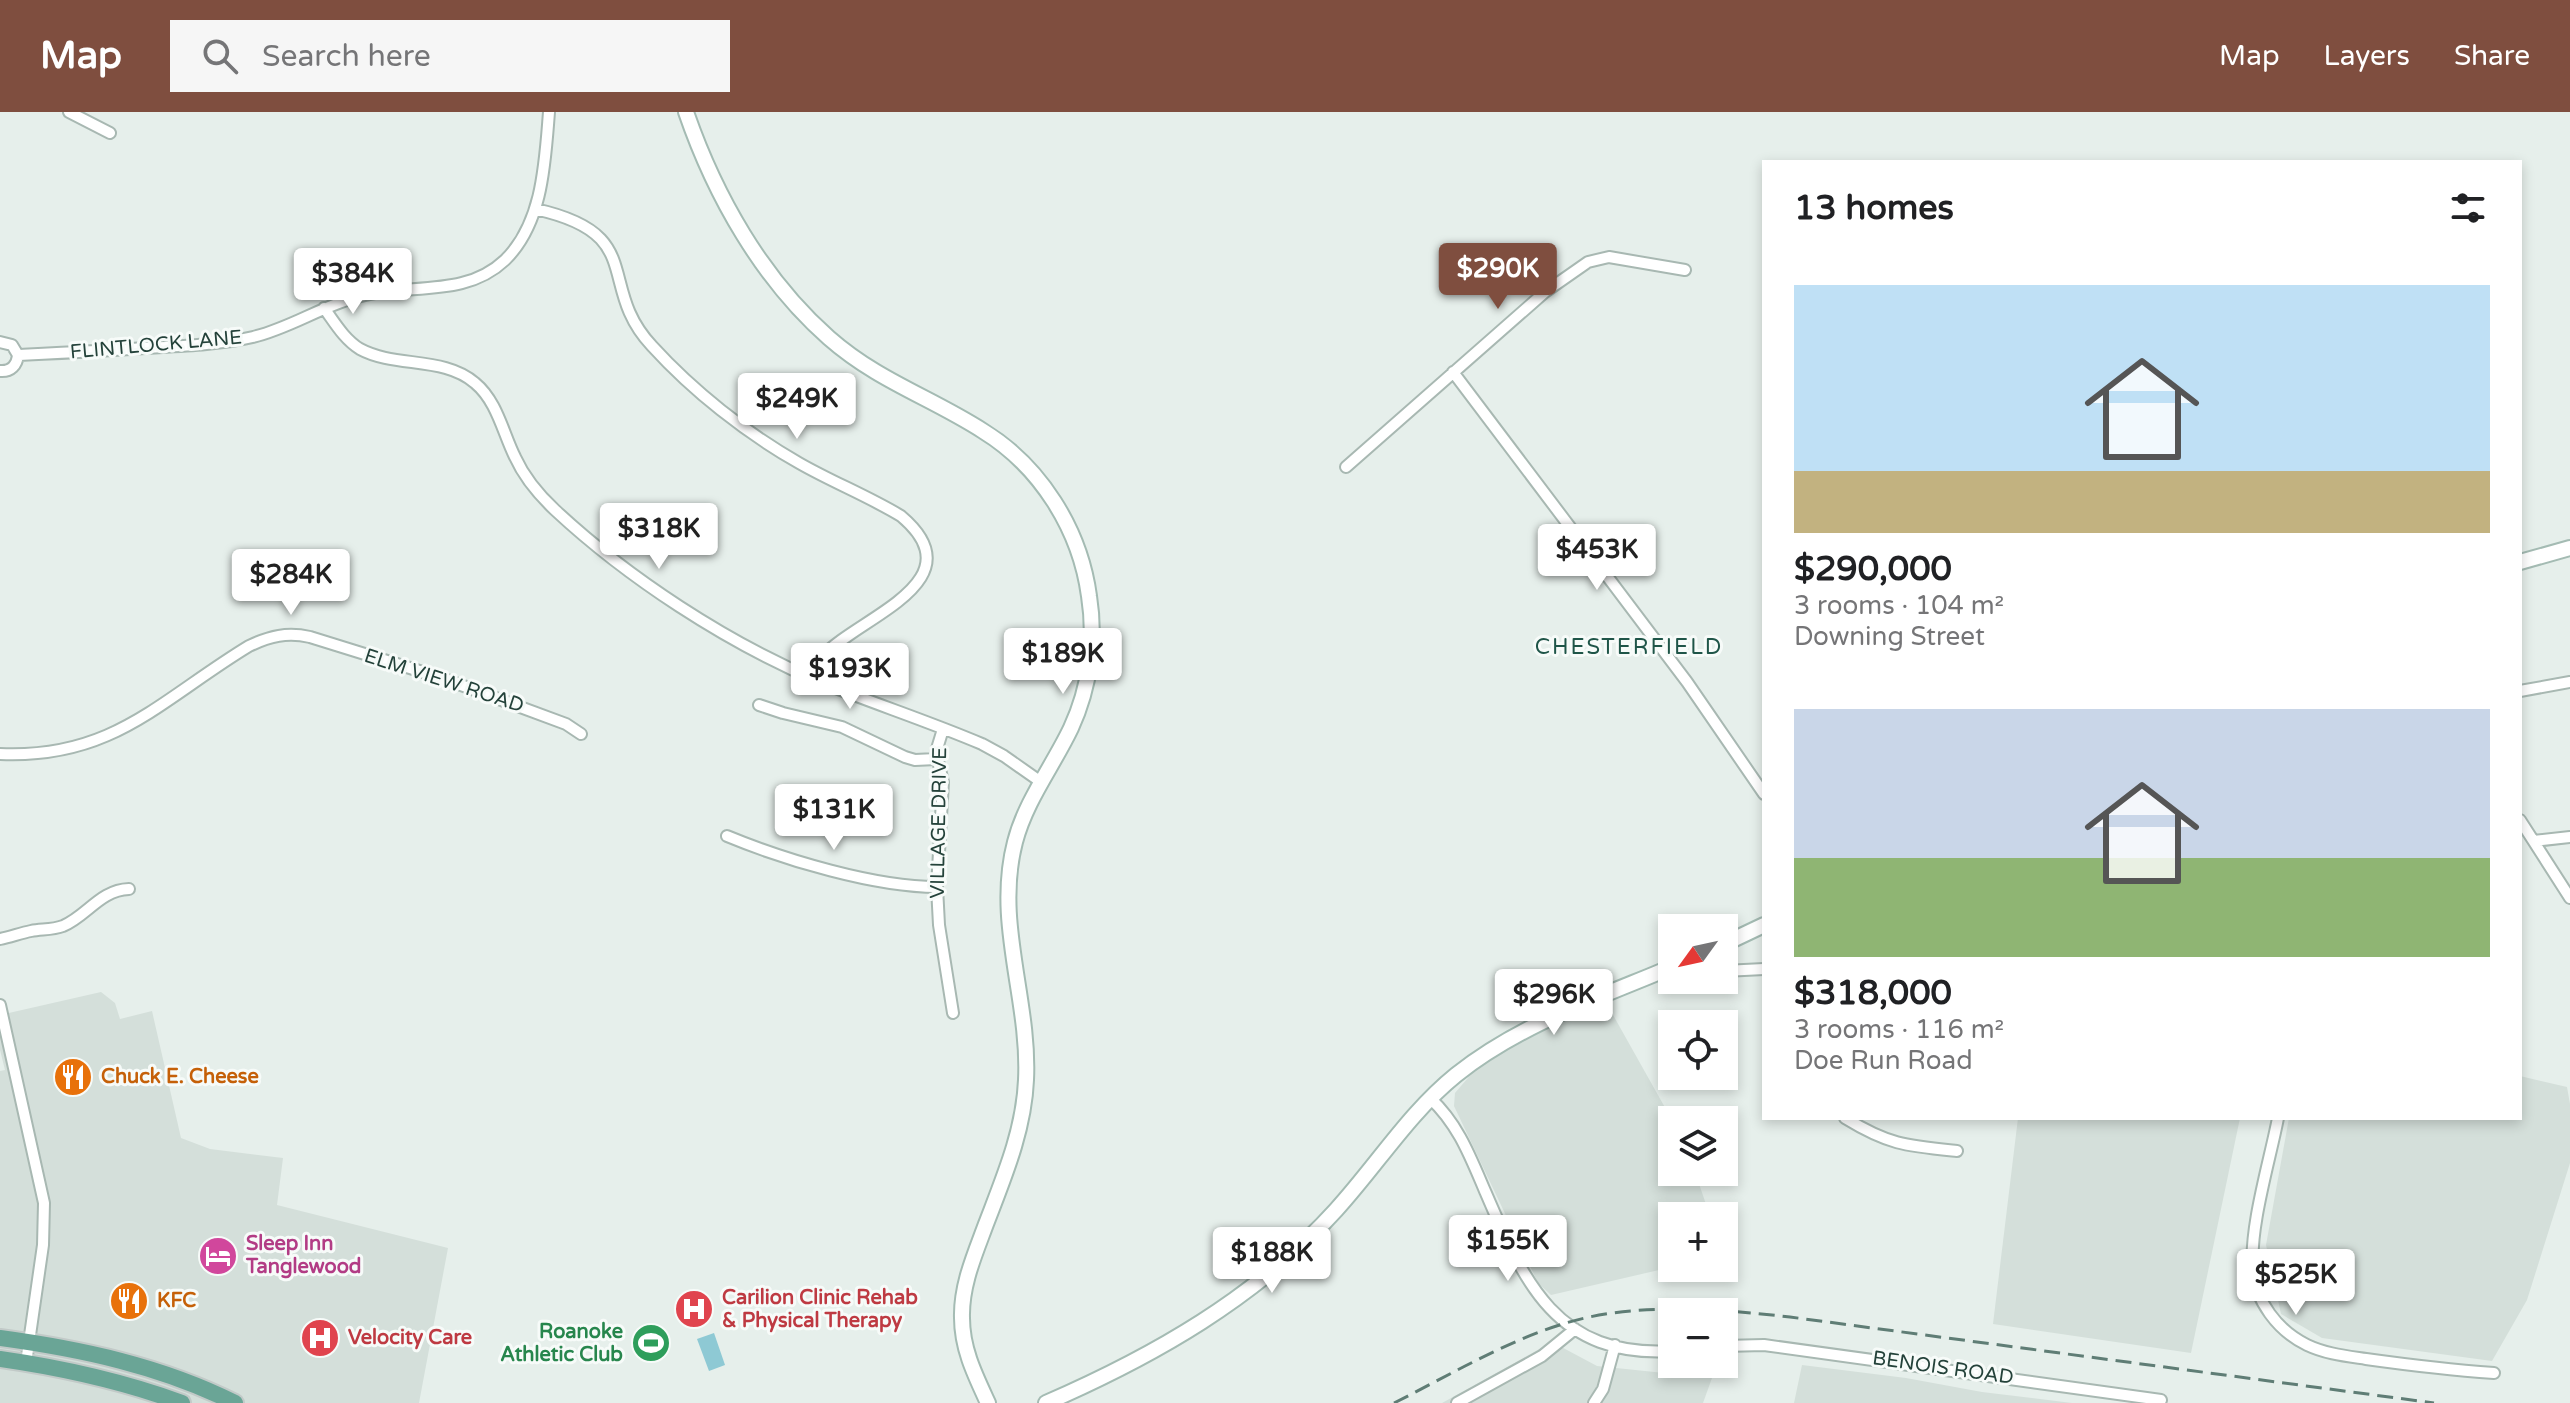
<!DOCTYPE html>
<meta charset="utf-8">
<style>
:root{--surface:#fff;--page:#f6f6f6;--text:#202124;--muted:#757577;--accent:#7f4e3f}
body{margin:0;font-family:"Varela Round",sans-serif;background:var(--page);color:var(--text);height:100vh;display:flex;flex-direction:column;font-size:30px;white-space:nowrap}
*{box-sizing:border-box;margin:0}
p{font-size:26px;color:var(--muted)}
.icon{flex:none;width:44px;height:44px;fill:none;stroke:currentColor;stroke-width:2;stroke-linecap:round;stroke-linejoin:round}
.map{position:relative;flex:1;overflow:hidden}
.sheet{position:absolute;left:1762px;top:48px;width:760px;height:960px;display:flex;flex-direction:column;background:var(--surface);border-radius:0px;box-shadow:0 4px 12px #0003}
.sheet>*{flex:none}
.needle{width:52px;rotate:237deg}
.fabs{position:absolute;left:1658px;top:802px;display:grid;gap:16px}
.fabs a{display:grid;place-items:center;width:80px;height:80px;border-radius:0px;background:var(--surface);box-shadow:0 4px 12px #0003;font-size:40px}
.price{position:absolute;translate:-50% -68px;padding:0 18px;border-radius:8px;background:#fff;color:#222;font-size:26px;line-height:52px;filter:drop-shadow(0 2px 4px #0008)}
.price::after{content:'';position:absolute;left:50%;top:48px;width:24px;height:18px;margin-left:-12px;background:inherit;clip-path:polygon(0 0,100% 0,50% 100%)}
.price.active{background:var(--accent);color:#fff}
ul{padding:0;list-style:none}
li{display:grid;align-content:center;gap:16px;height:424px;padding:0 32px}
li span{display:grid;place-items:center;height:248px;border-radius:0px;color:#555}
li>.icon{margin-inline-start:auto}
span .icon{width:144px;height:144px;fill:#fffc;stroke-width:1}
li b{font-size:34px}
h2{display:flex;justify-content:space-between;align-items:center;height:96px;padding:0 32px;font-size:34px}
header{display:flex;align-items:center;gap:48px;box-sizing:border-box;height:112px;padding:0 40px;background:var(--accent);color:#fff}
header strong{font-size:38px}
nav{display:flex;gap:44px;margin-inline-start:auto;font-size:28px}
.search{width:560px;height:72px;background:var(--page);display:flex;align-items:center;gap:20px;box-sizing:border-box;padding:0 28px;border-radius:0px;color:var(--muted);font-size:30px}
.map>svg:first-child{display:block}
.built{fill:#d4dfda}
.water{fill:#8ec9d4}
.lines{fill:none;stroke-linecap:round;stroke-linejoin:round}
.street-casing{stroke:#a8b8b2;stroke-width:14}
.secondary-casing{stroke:#a4bbb3;stroke-width:18}
.primary-casing{stroke:#c2cac8;stroke-width:20}
.street{stroke:#fff;stroke-width:10}
.secondary{stroke:#fff;stroke-width:14}
.primary{stroke:#6aa596;stroke-width:16}
.rail{stroke:#5f7d75;stroke-width:3;stroke-dasharray:16 8;stroke-linecap:butt}
.labels{text-anchor:middle;dominant-baseline:central;stroke-width:6;stroke-linejoin:round;paint-order:stroke}
.street-label{font-size:20px;fill:#24423a;stroke:#f7fbf9}
.food-label{font-size:20px;font-weight:bold;fill:#c56008;stroke:#f7fbf9;text-anchor:start}
.hotel-label{font-size:20px;font-weight:bold;fill:#b23c85;stroke:#f7fbf9;text-anchor:start}
.health-label{font-size:20px;font-weight:bold;fill:#be3a42;stroke:#f7fbf9;text-anchor:start}
.leisure-label{font-size:20px;font-weight:bold;fill:#27864d;stroke:#f7fbf9;text-anchor:end}
.neighbourhood-label{font-size:22px;letter-spacing:2px;fill:#1f5548;stroke:#f7fbf9}
</style>
<header>
<strong>Map</strong>
<div class="search"><svg class="icon" aria-label="search" viewBox="0 0 24 24"><circle cx="10" cy="10" r="6"/><path d="M15 15l6 6"/></svg>Search here</div>
<nav><a>Map</a><a>Layers</a><a>Share</a></nav>
</header>
<div class="map">
<svg width="2570" height="1291" viewBox="0 0 2570 1291">
<rect width="100%" height="100%" fill="#e6efeb"/>
<path class="built" d="M101 880 115 891 120 907 152 899 181 1026 210 1037 283 1046 277 1093 448 1136 419 1291H0V959L5 958 0 938V903Z
M1608 894 1672 1008V1060H1695L1710 1104H1672V1155L1551 1183 1538 1171 1454 994 1455 981 1473 960 1513 934 1592 895Z
M2520 964 2567 975 2570 992V1051L2527 1188 2492 1249 2322 1226 2281 1202 2266 1133 2289 1006H2520Z
M2018 1006H2240L2191 1241 1993 1212Z
M1552 1230 1597 1254 1712 1266 1703 1291H1442Z
M1802 1253 1906 1266 1982 1280 2072 1291H1794Z"/>
<path class="water" d="M714 1221 725 1253 709 1259 697 1227Z"/>
<g class="lines">
<defs>
<path id="street" d="M69 0 110 21
M535 97C649 122 595 173 652 234 693 279 746 321 799 351 832 370 868 384 901 404 979 470 858 505 823 544 817 550 814 557 810 565
M324 196C335 211 344 227 360 237 395 256 444 244 475 271 497 289 503 321 515 345 524 365 538 382 555 398 628 466 726 530 818 569 872 591 928 609 982 632L1004 644 1041 670
M0 230 12 233 18 243C17 253 11 260 0 259
M18 243C60 241 103 239 145 236 181 234 218 233 253 225 291 216 323 193 361 184 410 171 465 186 505 148 543 111 545 50 549 0
M1453 260 1687 570 1764 682
M1346 355 1545 180 1588 150 1609 145 1685 158
M2520 579 2570 570
M759 593 783 601 842 615 905 645 915 648 936 647
M943 617 936 640 943 670 937 775 939 813 953 901
M0 642C113 647 160 588 249 534 270 524 287 520 310 525L442 566 566 612 581 622
M2520 708 2570 786
M727 724C785 748 875 775 937 775
M2534 729 2570 725
M0 827C10 825 21 821 31 819 42 817 52 818 63 814 87 804 100 778 129 777
M1724 859 1764 857
M0 893 44 1091 43 1133 26 1251
M1430 986C1458 1012 1470 1044 1485 1079 1524 1170 1556 1246 1672 1239
M1845 1006C1889 1033 1907 1034 1957 1039
M2278 1006C2270 1048 2249 1116 2253 1157 2255 1189 2278 1219 2307 1233 2326 1242 2346 1244 2366 1247 2409 1253 2451 1258 2494 1261
M1724 1234 1764 1233 2161 1288
M1457 1291 1542 1244 1575 1217
M1594 1291 1603 1277 1615 1233"/>
<path id="secondary" d="M686 0C715 84 762 167 829 226 878 269 930 285 983 319 1040 354 1080 417 1089 484 1096 528 1090 575 1071 616 1053 654 1026 688 1015 730 994 811 1030 887 1026 968 1024 1018 1004 1065 986 1112 975 1142 961 1173 962 1206 962 1237 975 1263 988 1291
M2520 450 2570 436
M1724 832 1764 813
M1046 1291C1154 1244 1256 1186 1336 1098 1377 1053 1409 1001 1456 963 1520 912 1598 886 1672 855"/>
<path id="primary" d="M0 1226C81 1237 161 1254 235 1291
M0 1247C63 1256 122 1269 182 1291"/>
</defs>
<use href="#street" class="street-casing"/>
<use href="#secondary" class="secondary-casing"/>
<use href="#primary" class="primary-casing"/>
<use href="#street" class="street"/>
<use href="#secondary" class="secondary"/>
<use href="#primary" class="primary"/>
<path class="rail" d="M1394 1291C1450 1263 1506 1229 1566 1211 1635 1190 1719 1197 1790 1205L2434 1291"/>
</g>
<defs>
<symbol id="restaurant-disc" viewBox="-11 -11 22 22"><circle r="9.5" fill="#e8710a" stroke="#f7fbf9"/><path d="M-5-6h1v4h1v-4h1v4h1v-4h1v5L-1.5 .5V6h-2V.5L-5-1ZM5-6V6H3V1.5H1.5Q1.5-4 5-6Z" fill="#fff"/></symbol>
<symbol id="hotel-disc" viewBox="-11 -11 22 22"><circle r="9.5" fill="#d1479c" stroke="#f7fbf9"/><path d="M-6-4.5h1.5V1H6V5H4.5V3h-9V5H-6ZM-4 0a1.8 1.8 0 1 1 3.6 0ZM.5 0V-2.5h3Q6-2.5 6 0Z" fill="#fff"/></symbol>
<symbol id="hospital-disc" viewBox="-11 -11 22 22"><circle r="9.5" fill="#e0444e" stroke="#f7fbf9"/><path d="M-5-5h3v3.5h4V-5h3V5h-3V1.5h-4V5h-3Z" fill="#fff"/></symbol>
<symbol id="stadium-disc" viewBox="-11 -11 22 22"><circle r="9.5" fill="#2e9e5b" stroke="#f7fbf9"/><path d="M0-5a6.5 5 0 1 0 0 10a6.5 5 0 1 0 0-10ZM-3.5-1.8h7v3.6h-7Z" fill="#fff"/></symbol>
</defs>
<g fill-rule="evenodd">
<use href="#restaurant-disc" x="51" y="943" width="44" height="44"/>
<use href="#hotel-disc" x="196" y="1122" width="44" height="44"/>
<use href="#restaurant-disc" x="107" y="1167" width="44" height="44"/>
<use href="#hospital-disc" x="672" y="1175" width="44" height="44"/>
<use href="#hospital-disc" x="298" y="1204" width="44" height="44"/>
<use href="#stadium-disc" x="629" y="1209" width="44" height="44"/>
</g>
<g class="labels">
<g class="street-label">
<text transform="translate(156 233) rotate(-5)">FLINTLOCK LANE</text>
<text transform="translate(444 569) rotate(18)">ELM VIEW ROAD</text>
<text transform="translate(939 711) rotate(-89)">VILLAGE DRIVE</text>
<text transform="translate(1943 1256) rotate(8)">BENOIS ROAD</text>
</g>
<g class="food-label">
<text x="101" y="965">Chuck E. Cheese</text>
<text x="157" y="1189">KFC</text>
</g>
<g class="hotel-label">
<text x="246" y="1132">Sleep Inn<tspan x="246" dy="23">Tanglewood</tspan></text>
</g>
<g class="health-label">
<text x="722" y="1186">Carilion Clinic Rehab<tspan x="722" dy="23">&amp; Physical Therapy</tspan></text>
<text x="348" y="1226">Velocity Care</text>
</g>
<g class="leisure-label">
<text x="623" y="1220">Roanoke<tspan x="623" dy="23">Athletic Club</tspan></text>
</g>
<g class="neighbourhood-label">
<text x="1629" y="535">CHESTERFIELD</text>
</g>
</g>
</svg>
<div class="fabs">
<a><svg class="needle" viewBox="-14 -14 28 28"><path d="M0-13l5 13h-10z" fill="#e53935"/><path d="M0 13l5-13h-10z" fill="#757577"/></svg></a>
<a><svg class="icon" aria-label="locate" viewBox="0 0 24 24"><circle cx="12" cy="12" r="6"/><path d="M12 2v4M12 18v4M2 12h4M18 12h4"/></svg></a>
<a><svg class="icon" aria-label="layers" viewBox="0 0 24 24"><path d="M12 4l9 5-9 5-9-5zM3 14l9 5 9-5"/></svg></a>
<a>+</a>
<a>−</a>
</div>
<b class="price active" style="left:1498px;top:199px">$290K</b>
<b class="price" style="left:353px;top:204px">$384K</b>
<b class="price" style="left:797px;top:329px">$249K</b>
<b class="price" style="left:659px;top:459px">$318K</b>
<b class="price" style="left:1597px;top:480px">$453K</b>
<b class="price" style="left:291px;top:505px">$284K</b>
<b class="price" style="left:1063px;top:584px">$189K</b>
<b class="price" style="left:850px;top:599px">$193K</b>
<b class="price" style="left:834px;top:740px">$131K</b>
<b class="price" style="left:1554px;top:925px">$296K</b>
<b class="price" style="left:1508px;top:1171px">$155K</b>
<b class="price" style="left:1272px;top:1183px">$188K</b>
<b class="price" style="left:2296px;top:1205px">$525K</b>
<section class="sheet">
<h2>13 homes<svg class="icon" aria-label="filters" viewBox="0 0 24 24"><path d="M4 7h16M4 17h16"/><circle cx="9" cy="7" r="2"/><circle cx="15" cy="17" r="2"/></svg></h2>
<ul>
<li><span style="background:linear-gradient(#bfe0f5 75%,#c2b280 0)"><svg class="icon" aria-label="home" viewBox="0 0 24 24"><path d="M3 11l9-7 9 7M6 9v11h12V9"/></svg></span><div><b>$290,000</b><p>3 rooms · 104 m²</p><p>Downing Street</p></div></li>
<li><span style="background:linear-gradient(#c9d6e8 60%,#8fb573 0)"><svg class="icon" aria-label="home" viewBox="0 0 24 24"><path d="M3 11l9-7 9 7M6 9v11h12V9"/></svg></span><div><b>$318,000</b><p>3 rooms · 116 m²</p><p>Doe Run Road</p></div></li>
</ul>
</section>
</div>
